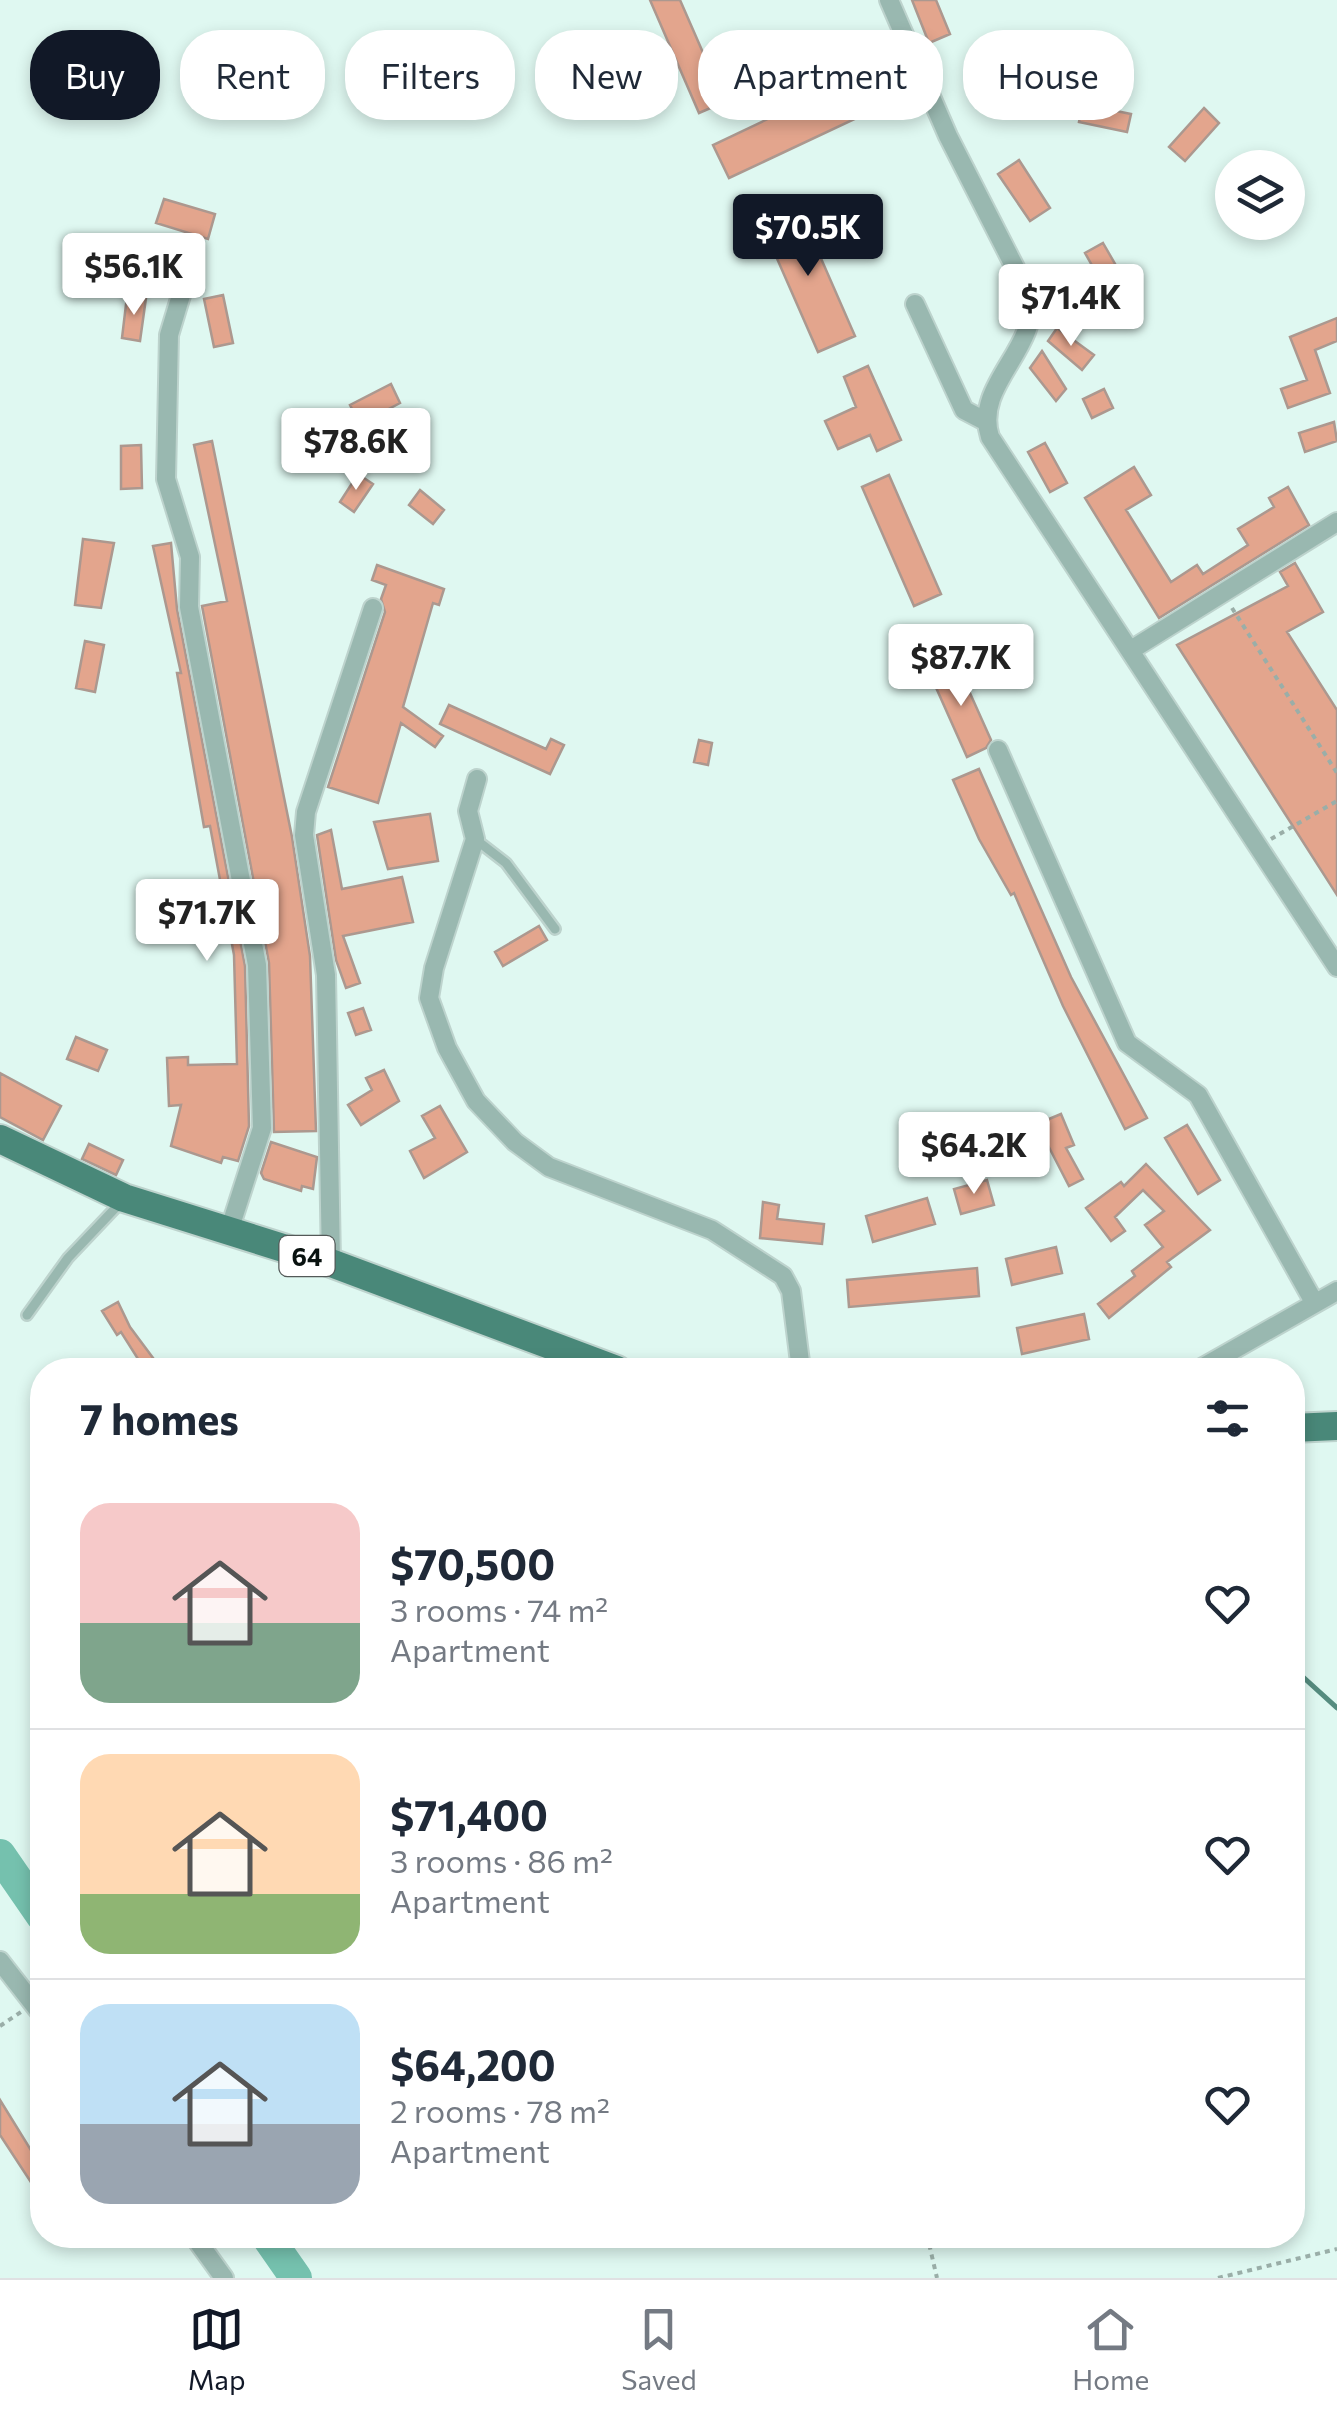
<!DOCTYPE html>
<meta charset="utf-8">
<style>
:root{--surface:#fff;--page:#f6f6f7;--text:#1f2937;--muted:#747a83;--line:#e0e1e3;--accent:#111827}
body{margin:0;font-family:Commissioner,sans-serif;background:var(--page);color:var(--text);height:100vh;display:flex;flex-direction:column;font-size:38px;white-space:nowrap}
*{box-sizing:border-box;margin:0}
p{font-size:32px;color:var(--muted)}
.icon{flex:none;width:55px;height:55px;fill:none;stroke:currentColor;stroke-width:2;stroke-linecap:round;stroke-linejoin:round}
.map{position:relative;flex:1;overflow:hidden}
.side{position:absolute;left:30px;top:1358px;width:1275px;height:890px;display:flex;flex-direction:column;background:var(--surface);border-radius:40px;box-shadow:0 5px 15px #0003}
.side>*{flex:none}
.banner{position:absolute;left:30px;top:30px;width:1278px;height:90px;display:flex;gap:20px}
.controls{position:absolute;left:1215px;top:150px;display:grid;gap:20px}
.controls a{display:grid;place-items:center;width:90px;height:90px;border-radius:50%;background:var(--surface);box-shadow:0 5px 15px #0003;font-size:50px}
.price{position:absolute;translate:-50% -85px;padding:0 22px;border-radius:10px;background:#fff;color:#222;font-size:32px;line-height:65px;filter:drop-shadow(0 2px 5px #0008)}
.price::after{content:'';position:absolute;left:50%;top:60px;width:30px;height:22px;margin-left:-15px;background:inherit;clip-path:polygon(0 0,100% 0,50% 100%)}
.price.selected{background:var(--accent);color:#fff}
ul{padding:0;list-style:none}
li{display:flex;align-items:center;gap:30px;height:250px;padding:0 50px}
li+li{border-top:2px solid var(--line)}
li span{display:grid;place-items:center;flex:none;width:280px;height:200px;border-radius:30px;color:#555}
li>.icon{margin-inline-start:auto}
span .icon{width:120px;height:120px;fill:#fffc;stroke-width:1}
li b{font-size:42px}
h2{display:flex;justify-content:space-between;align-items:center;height:120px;padding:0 50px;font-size:42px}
.pill{padding:0 35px;border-radius:40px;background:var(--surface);box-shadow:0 5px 15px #0003;font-size:35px;line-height:90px}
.pill.selected{background:var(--accent);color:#fff}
.tabs{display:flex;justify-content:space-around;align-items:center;height:140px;border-top:2px solid var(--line);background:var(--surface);font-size:28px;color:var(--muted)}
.tabs a{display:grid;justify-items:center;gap:5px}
.tabs .selected{color:var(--accent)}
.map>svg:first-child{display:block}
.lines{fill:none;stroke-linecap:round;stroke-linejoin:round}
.stream{stroke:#558c7f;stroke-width:5}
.river{stroke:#75c1ae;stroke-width:32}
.building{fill:#e3a58d;stroke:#ac988f;stroke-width:2.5}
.service-casing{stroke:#bdd3cd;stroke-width:14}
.minor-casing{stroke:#bdd3cd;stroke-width:22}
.primary-casing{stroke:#bdd3cd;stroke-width:32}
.path{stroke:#9aaea8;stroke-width:4;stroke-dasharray:5 5;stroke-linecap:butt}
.service{stroke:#99b8b0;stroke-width:9}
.minor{stroke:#99b8b0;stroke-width:18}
.primary{stroke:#498879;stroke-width:28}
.labels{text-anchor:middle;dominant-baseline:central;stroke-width:8;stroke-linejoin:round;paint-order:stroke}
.shield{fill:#fff;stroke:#535958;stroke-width:2.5}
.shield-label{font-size:25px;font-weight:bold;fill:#091210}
</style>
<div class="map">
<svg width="1337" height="2278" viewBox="0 0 1337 2278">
<rect width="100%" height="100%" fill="#dff8f1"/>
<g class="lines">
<path class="stream" d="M1292 1667 1337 1708"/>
<path class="river" d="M0 1855 42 1916
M266 2235 296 2278"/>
</g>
<path class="building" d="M650 0H680L715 80 736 71 745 93 699 113Z
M912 0H936L950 34 929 43Z
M894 59 910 93 729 178 713 145Z
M1082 104 1131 114 1127 132 1079 122Z
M1204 108 1219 123 1185 161 1169 147Z
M1019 160 1050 208 1030 221 998 174Z
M164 199 215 214 208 239 156 223Z
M798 206 855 336 818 352 761 222Z
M1103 243 1133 295 1115 306 1085 253Z
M223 295 233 343 214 347 204 299Z
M127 296 146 298 140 341 122 338Z
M1337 318V341L1315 350 1330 393 1288 408 1281 389 1307 380 1290 337Z
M1057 328 1094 355 1082 370 1048 341Z
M1042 351 1066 389 1056 401 1030 368Z
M868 366 901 440 877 451 870 435 838 449 825 421 856 407 844 377Z
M391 384 400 403 360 424 350 405Z
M1104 389 1113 408 1092 418 1083 399Z
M1334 422 1337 441 1305 452 1299 433Z
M212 441 292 837 310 956 316 1131 274 1132 269 963 202 606 227 601 194 445Z
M1045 443 1067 483 1050 492 1028 452Z
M141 445 142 488 121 489V446Z
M1134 467 1151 495 1126 510 1171 582 1197 565 1203 574 1248 545 1238 529 1274 507 1269 498 1288 487 1309 525 1159 618 1085 498Z
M358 474 373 484 354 512 340 502Z
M889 475 941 594 914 606 862 487Z
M420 490 444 510 433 524 409 505Z
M83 539 114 543 101 608 75 605Z
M171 543 177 609 245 966 249 1126 238 1161 223 1157 221 1163 171 1146 181 1105 169 1106 167 1058 188 1057V1065L237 1064 234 955 210 826 204 827 177 673H181L153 546Z
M1295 563 1323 612 1287 632 1337 710V895L1177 645 1288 586 1280 572Z
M377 565 444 589 439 605 433 603 403 707 443 736 435 747 401 723 378 803 328 787 385 612 381 599 386 585 372 580Z
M85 641 104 645 95 692 76 688Z
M956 662 991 740 986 748 967 757 930 674Z
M449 705 546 749 551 739 564 745 550 774 440 724Z
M699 740 712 743 708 765 694 762Z
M979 769 1071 977 1147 1118 1125 1129 1063 1006 1014 893 1011 895 979 839 953 780Z
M430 814 438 861 388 869 374 822Z
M331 830 342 889 402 877 413 922 343 936 360 983 346 988 336 960 317 835Z
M539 926 547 940 503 966 495 952Z
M363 1008 371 1030 356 1035 348 1013Z
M76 1037 107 1050 98 1071 67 1059Z
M384 1070 399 1101 361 1125 348 1105 372 1090 366 1078Z
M0 1073 61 1106 43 1140 0 1117Z
M440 1106 467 1152 424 1178 410 1151 435 1138 422 1116Z
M1061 1114 1074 1145 1066 1148 1083 1179 1069 1186 1037 1124Z
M1187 1125 1220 1180 1198 1194 1165 1138Z
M271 1142 317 1157 313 1189 302 1186 301 1191 264 1179 261 1173Z
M89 1144 123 1160 116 1175 82 1159Z
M1146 1164 1210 1230 1167 1262 1171 1267 1109 1318 1098 1304 1135 1276 1132 1271 1163 1247 1145 1225 1164 1211 1143 1190 1115 1217 1125 1231 1111 1241 1086 1208 1121 1182 1124 1186Z
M987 1180 994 1205 961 1214 954 1189Z
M927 1198 935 1224 873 1242 866 1216Z
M763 1202 779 1205 777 1219 824 1224 822 1244 760 1238Z
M1056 1247 1062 1273 1012 1285 1006 1259Z
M977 1268 979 1296 849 1307 847 1280Z
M118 1302 130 1327 162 1370H145L121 1332 117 1335 102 1311Z
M1084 1314 1089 1339 1022 1354 1017 1328Z
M0 2100 42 2168V2199L0 2135Z"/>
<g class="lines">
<defs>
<path id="service" d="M475 839 506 863 555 929
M27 1315 68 1258 123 1200"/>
<path id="minor" d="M889 0 948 136 1030 297C1040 348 973 385 990 437L1337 967
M182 292 169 335 166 479 190 557 189 607 257 965 262 1128 229 1231
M915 304 964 410 985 421
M1131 650 1337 522
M998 750 1127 1043 1198 1095 1314 1302
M477 779 468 811 475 839 434 968 429 998 447 1048 476 1101 515 1142 549 1167 712 1230 783 1276 791 1291 801 1370
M331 1263 326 975 304 835 306 812 373 608
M1198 1370 1337 1291
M0 1961 42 2015
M193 2235 224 2278"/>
<path id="primary" d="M0 1139 124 1198 331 1263 617 1370
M1292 1428 1337 1426"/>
</defs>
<use href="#service" class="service-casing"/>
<use href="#minor" class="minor-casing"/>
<use href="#primary" class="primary-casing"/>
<path class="path" d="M1232 608 1337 773
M1271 839 1337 801
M0 2026 21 2012
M927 2235 937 2278
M1218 2278 1337 2249"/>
<use href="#service" class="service"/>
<use href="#minor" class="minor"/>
<use href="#primary" class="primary"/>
</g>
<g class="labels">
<rect class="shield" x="279.5" y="1236" width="55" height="40" rx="8"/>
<g class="shield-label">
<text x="307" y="1256">64</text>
</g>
</g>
</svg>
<div class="controls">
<a><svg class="icon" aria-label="layers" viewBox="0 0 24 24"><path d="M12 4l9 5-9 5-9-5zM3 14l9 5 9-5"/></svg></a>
</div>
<b class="price selected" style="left:808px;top:279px">$70.5K</b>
<b class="price" style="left:134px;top:318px">$56.1K</b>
<b class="price" style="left:1071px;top:349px">$71.4K</b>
<b class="price" style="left:356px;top:493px">$78.6K</b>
<b class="price" style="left:961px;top:709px">$87.7K</b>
<b class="price" style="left:207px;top:964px">$71.7K</b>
<b class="price" style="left:974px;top:1197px">$64.2K</b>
<div class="banner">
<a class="pill selected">Buy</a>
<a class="pill">Rent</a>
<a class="pill">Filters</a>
<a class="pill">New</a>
<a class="pill">Apartment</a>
<a class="pill">House</a>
</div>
<section class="side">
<h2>7 homes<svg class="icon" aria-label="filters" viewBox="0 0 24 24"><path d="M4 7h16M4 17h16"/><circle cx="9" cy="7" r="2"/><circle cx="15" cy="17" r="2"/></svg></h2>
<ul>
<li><span style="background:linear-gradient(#f6c9c9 60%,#7fa58c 0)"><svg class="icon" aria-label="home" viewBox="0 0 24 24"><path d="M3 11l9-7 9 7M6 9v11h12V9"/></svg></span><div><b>$70,500</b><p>3 rooms · 74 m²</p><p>Apartment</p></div><svg class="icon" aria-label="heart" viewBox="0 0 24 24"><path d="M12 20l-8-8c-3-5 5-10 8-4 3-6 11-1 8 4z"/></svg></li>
<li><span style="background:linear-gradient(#ffd9b3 70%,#8fb573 0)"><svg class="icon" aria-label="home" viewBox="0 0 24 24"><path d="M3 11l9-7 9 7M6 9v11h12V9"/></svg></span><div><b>$71,400</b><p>3 rooms · 86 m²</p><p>Apartment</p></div><svg class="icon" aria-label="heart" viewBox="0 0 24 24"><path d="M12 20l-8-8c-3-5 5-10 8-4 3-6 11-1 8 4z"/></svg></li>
<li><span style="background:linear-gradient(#bfe0f5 60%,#9aa5b1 0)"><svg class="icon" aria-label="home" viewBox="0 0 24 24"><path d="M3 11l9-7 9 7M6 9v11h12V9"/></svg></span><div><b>$64,200</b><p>2 rooms · 78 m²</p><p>Apartment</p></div><svg class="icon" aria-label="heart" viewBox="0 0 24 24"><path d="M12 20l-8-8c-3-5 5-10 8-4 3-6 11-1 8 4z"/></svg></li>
</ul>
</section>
</div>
<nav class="tabs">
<a class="selected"><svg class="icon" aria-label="map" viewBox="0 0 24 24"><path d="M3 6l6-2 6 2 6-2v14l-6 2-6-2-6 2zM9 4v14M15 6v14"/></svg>Map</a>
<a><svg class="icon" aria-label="saved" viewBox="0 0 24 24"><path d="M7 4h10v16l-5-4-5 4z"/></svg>Saved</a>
<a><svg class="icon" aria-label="home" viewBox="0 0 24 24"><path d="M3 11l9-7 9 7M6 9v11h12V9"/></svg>Home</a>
</nav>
